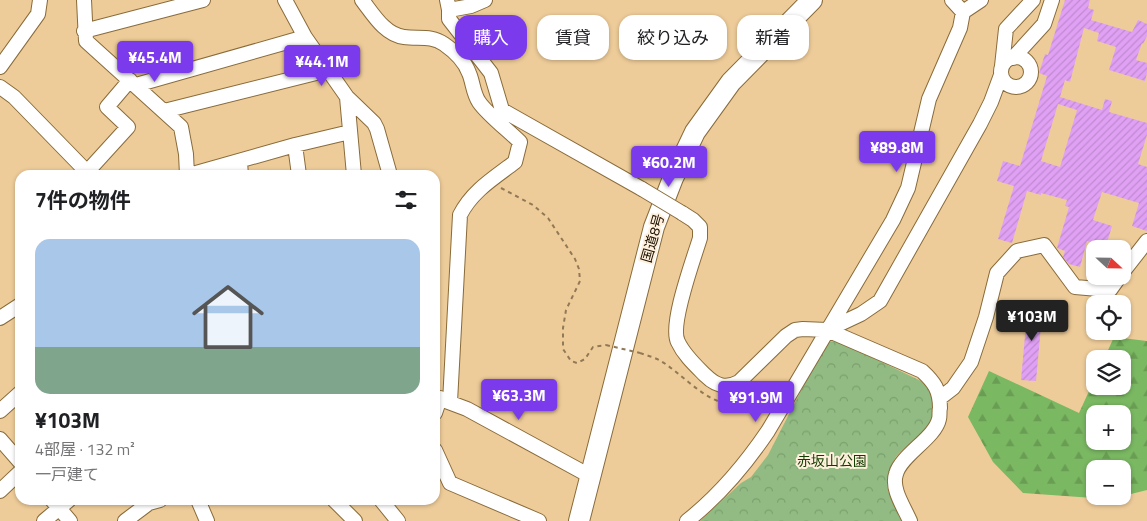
<!DOCTYPE html>
<html lang="ja">
<meta charset="utf-8">
<style>
:root{--surface:#fff;--page:#f2f2f2;--text:#202124;--muted:#757577;--line:#e0e0e0;--accent:#7c3aed}
body{margin:0;font-family:"Titillium Web","Noto Sans JP",sans-serif;background:var(--page);color:var(--text);height:100vh;display:flex;flex-direction:column;font-size:19px;white-space:nowrap}
*{box-sizing:border-box;margin:0}
p{font-size:16px;color:var(--muted)}
.icon{flex:none;width:28px;height:28px;fill:none;stroke:currentColor;stroke-width:2;stroke-linecap:round;stroke-linejoin:round}
.map{position:relative;flex:1;overflow:hidden}
.sheet{position:absolute;left:15px;top:170px;width:425px;height:335px;display:flex;flex-direction:column;background:var(--surface);border-radius:15px;box-shadow:0 1px 4px #0004}
.sheet>*{flex:none}
.hud{position:absolute;left:455px;top:15px;width:475px;height:45px;display:flex;gap:10px}
.needle{width:32px;rotate:112deg}
.controls{position:absolute;left:1086px;top:240px;display:grid;gap:10px}
.controls a{display:grid;place-items:center;width:45px;height:45px;border-radius:10px;background:var(--surface);box-shadow:0 1px 4px #0004;font-size:25px}
.price{position:absolute;translate:-50% -42px;padding:0 11px;border-radius:5px;background:var(--accent);color:#fff;font-size:16px;line-height:32px;filter:drop-shadow(0 1px 2px #0008)}
.price::after{content:'';position:absolute;left:50%;top:30px;width:15px;height:11px;margin-left:-8px;background:inherit;clip-path:polygon(0 0,100% 0,50% 100%)}
.price.on{background:#222;color:#fff}
ul{padding:0;list-style:none}
li{display:grid;align-content:center;gap:10px;height:265px;padding:0 20px}
li+li{border-top:1px solid var(--line)}
li span{display:grid;place-items:center;height:155px;border-radius:15px;color:#555}
li>.icon{margin-inline-start:auto}
span .icon{width:90px;height:90px;fill:#fffc;stroke-width:1}
li b{font-size:21px}
h2{display:flex;justify-content:space-between;align-items:center;height:60px;padding:0 20px;font-size:21px}
.pill{padding:0 18px;border-radius:15px;background:var(--surface);box-shadow:0 1px 4px #0004;font-size:18px;line-height:45px}
.pill.on{background:var(--accent);color:#fff}
.map>svg:first-child{display:block}
.forest{fill:url(#forest-firs);fill-rule:evenodd}
.park{fill:url(#park-crowns)}
.building{fill:url(#building-hatch);fill-rule:evenodd}
.lines{fill:none;stroke-linecap:round;stroke-linejoin:round}
.minor-casing{stroke:#896b3a;stroke-width:16}
.highway-casing{stroke:#896b3a;stroke-width:22}
.path{stroke:#917955;stroke-width:2;stroke-dasharray:4 4;stroke-linecap:butt}
.minor{stroke:#fff;stroke-width:14}
.highway{stroke:#fff;stroke-width:20}
.minor-bridge-casing{stroke:#896b3a;stroke-width:16;stroke-linecap:butt}
.path-bridge{stroke:#917955;stroke-width:2;stroke-dasharray:4 4;stroke-linecap:butt}
.minor-bridge{stroke:#fff;stroke-width:14}
.labels{text-anchor:middle;dominant-baseline:central;stroke-width:4;stroke-linejoin:round;paint-order:stroke}
.street-label{font-size:14px;fill:#1c1000;stroke:#fef0dc}
.park-label{font-size:14px;fill:#133c00;stroke:#fef0dc}
</style>
<div class="map">
<svg width="1147" height="521" viewBox="0 0 1147 521">
<defs>
<pattern id="forest-firs" width="22" height="20" patternUnits="userSpaceOnUse" patternTransform="scale(1.25)"><rect width="22" height="20" fill="#7ab862"/><path d="M5 1l3.5 6h-7zM16 11l3.5 6h-7z" fill="#699d53"/></pattern>
<pattern id="park-crowns" width="20" height="18" patternUnits="userSpaceOnUse" patternTransform="scale(1.25)"><rect width="20" height="18" fill="#91bb82"/><path d="M2 6a3 3 0 1 1 6 0M12 15a3 3 0 1 1 6 0" fill="none" stroke="#7ca06e"/></pattern>
<pattern id="building-hatch" width="6" height="6" patternUnits="userSpaceOnUse" patternTransform="scale(1.25)"><rect width="6" height="6" fill="#e0a1f5"/><path d="M-1 1l2-2M0 6l6-6M5 7l2-2" fill="none" stroke="#c08ad0"/></pattern>
</defs>
<rect width="100%" height="100%" fill="#ec9"/>
<path class="forest" d="M1114 337 1147 341V490L1123 496 1122 469H1095V496H1120L1107 499 1023 493 993 462 968 417 989 371 1079 413 1095 378V386H1122V359H1104ZM1095 414H1122V441H1095Z"/>
<path class="park" d="M838 341 921 381C935 392 940 413 928 428 920 440 904 446 896 457 892 462 888 476 887 482 886 492 898 512 903 521H700L741 483 751 477 768 455 826 342Z"/>
<path class="building" d="M1065 0H1090L1088 8 1094 10 1091 20 1132 32 1138 20 1147 24V36L1143 44 1142 43 1136 60 1147 63V73L1145 81 1109 70 1116 47 1097 41 1099 33 1084 28 1070 82 1065 80 1060 97 1102 110 1105 99 1112 101 1109 112 1147 123V135L1138 164 1147 167V231L1132 226 1139 203 1102 192 1093 220 1112 226 1106 246 1087 241 1080 267 1069 264 1063 257 1065 251 1057 248 1069 207 1065 206 1067 200 1041 193V195L1027 191 1012 243 998 239 1014 186 997 181 1003 161 1020 166 1047 76 1039 73 1045 54 1048 55ZM1058 104 1077 110 1060 167 1041 161Z
M1028 303 1043 304 1036 381 1021 380Z"/>
<g class="lines">
<defs>
<path id="minor" d="M84 0 86 41 181 127 186 154 187 175
M285 0 305 37 347 97 354 175
M362 0C373 14 385 35 404 37 419 39 431 35 444 44 454 51 465 62 469 73 473 82 473 93 479 102 487 114 509 131 520 142L515 162C494 178 472 191 460 215L450 402
M447 0 449 10 471 6 485 0
M449 10V19L491 73 502 110 642 189
M963 12 981 0
M84 31 203 0
M1001 72a15 15 0 1 1 30 0a15 15 0 1 1-30 0Z
M1013 58 1044 24 1052 0
M1002 66 1006 29 1033 0
M0 67 38 14 40 0
M136 85 305 37
M0 87 14 97 87 172 128 127 107 107 130 80
M347 97 374 123 377 129 390 175
M164 111 328 70
M295 145 299 175
M240 162 241 175
M189 175 295 145 350 132
M682 213 693 220 700 227V238C694 258 669 325 678 342 684 355 695 365 705 375 716 386 726 389 739 382L786 336 795 330 803 329 827 330 922 371C934 382 940 390 940 408 939 411 940 416 939 419 935 438 901 455 896 474 891 489 904 507 910 521
M1122 273 1147 241
M0 318 20 305
M827 330 861 314 880 301 980 124 991 102 1001 75
M435 397 467 409 590 476
M940 398 953 388 971 362 986 317 997 273 1017 251 1044 245 1075 287 1110 290 1120 276
M0 411 20 393
M435 413 440 398
M0 439 20 462
M435 450 450 483 539 521
M0 491 20 472
M52 500 70 521
M198 500 207 521
M334 500 355 521
M381 500 398 521
M44 521 69 500
M125 521 149 503 160 500
M687 521C720 495 745 465 768 431L893 220 908 188 929 99 960 28 963 12 952 0"/>
<path id="highway" d="M579 521 654 227 673 178 695 132 731 82 812 0"/>
</defs>
<use href="#minor" class="minor-casing"/>
<use href="#highway" class="highway-casing"/>
<path class="path" d="M501 188 533 205 548 218 575 259 579 269 580 281 566 310 563 328V349L571 361 577 363 585 359 593 347 606 345
M640 353C646 355 653 357 659 360 681 372 706 404 732 404L745 393"/>
<use href="#minor" class="minor"/>
<use href="#highway" class="highway"/>
<defs>
<path id="minor-bridge" d="M642 189 682 213"/>
</defs>
<use href="#minor-bridge" class="minor-bridge-casing"/>
<path class="path-bridge" d="M606 345 640 353"/>
<use href="#minor-bridge" class="minor-bridge"/>
</g>
<g class="labels">
<g class="street-label">
<text transform="translate(652 238) rotate(-74)">国道8号</text>
</g>
<g class="park-label">
<text x="832" y="460">赤坂山公園</text>
</g>
</g>
</svg>
<div class="controls">
<a><svg class="needle" viewBox="-14 -14 28 28"><path d="M0-13l5 13h-10z" fill="#e53935"/><path d="M0 13l5-13h-10z" fill="#757577"/></svg></a>
<a><svg class="icon" aria-label="locate" viewBox="0 0 24 24"><circle cx="12" cy="12" r="6"/><path d="M12 2v4M12 18v4M2 12h4M18 12h4"/></svg></a>
<a><svg class="icon" aria-label="layers" viewBox="0 0 24 24"><path d="M12 4l9 5-9 5-9-5zM3 14l9 5 9-5"/></svg></a>
<a>+</a>
<a>−</a>
</div>
<b class="price" style="left:155px;top:83px">¥45.4M</b>
<b class="price" style="left:322px;top:87px">¥44.1M</b>
<b class="price" style="left:897px;top:173px">¥89.8M</b>
<b class="price" style="left:669px;top:188px">¥60.2M</b>
<b class="price on" style="left:1032px;top:342px">¥103M</b>
<b class="price" style="left:519px;top:421px">¥63.3M</b>
<b class="price" style="left:756px;top:423px">¥91.9M</b>
<div class="hud">
<a class="pill on">購入</a>
<a class="pill">賃貸</a>
<a class="pill">絞り込み</a>
<a class="pill">新着</a>
</div>
<section class="sheet">
<h2>7件の物件<svg class="icon" aria-label="filters" viewBox="0 0 24 24"><path d="M4 7h16M4 17h16"/><circle cx="9" cy="7" r="2"/><circle cx="15" cy="17" r="2"/></svg></h2>
<ul>
<li><span style="background:linear-gradient(#a9c7e8 70%,#7fa58c 0)"><svg class="icon" aria-label="home" viewBox="0 0 24 24"><path d="M3 11l9-7 9 7M6 9v11h12V9"/></svg></span><div><b>¥103M</b><p>4部屋 · 132 m²</p><p>一戸建て</p></div></li>
</ul>
</section>
</div>
